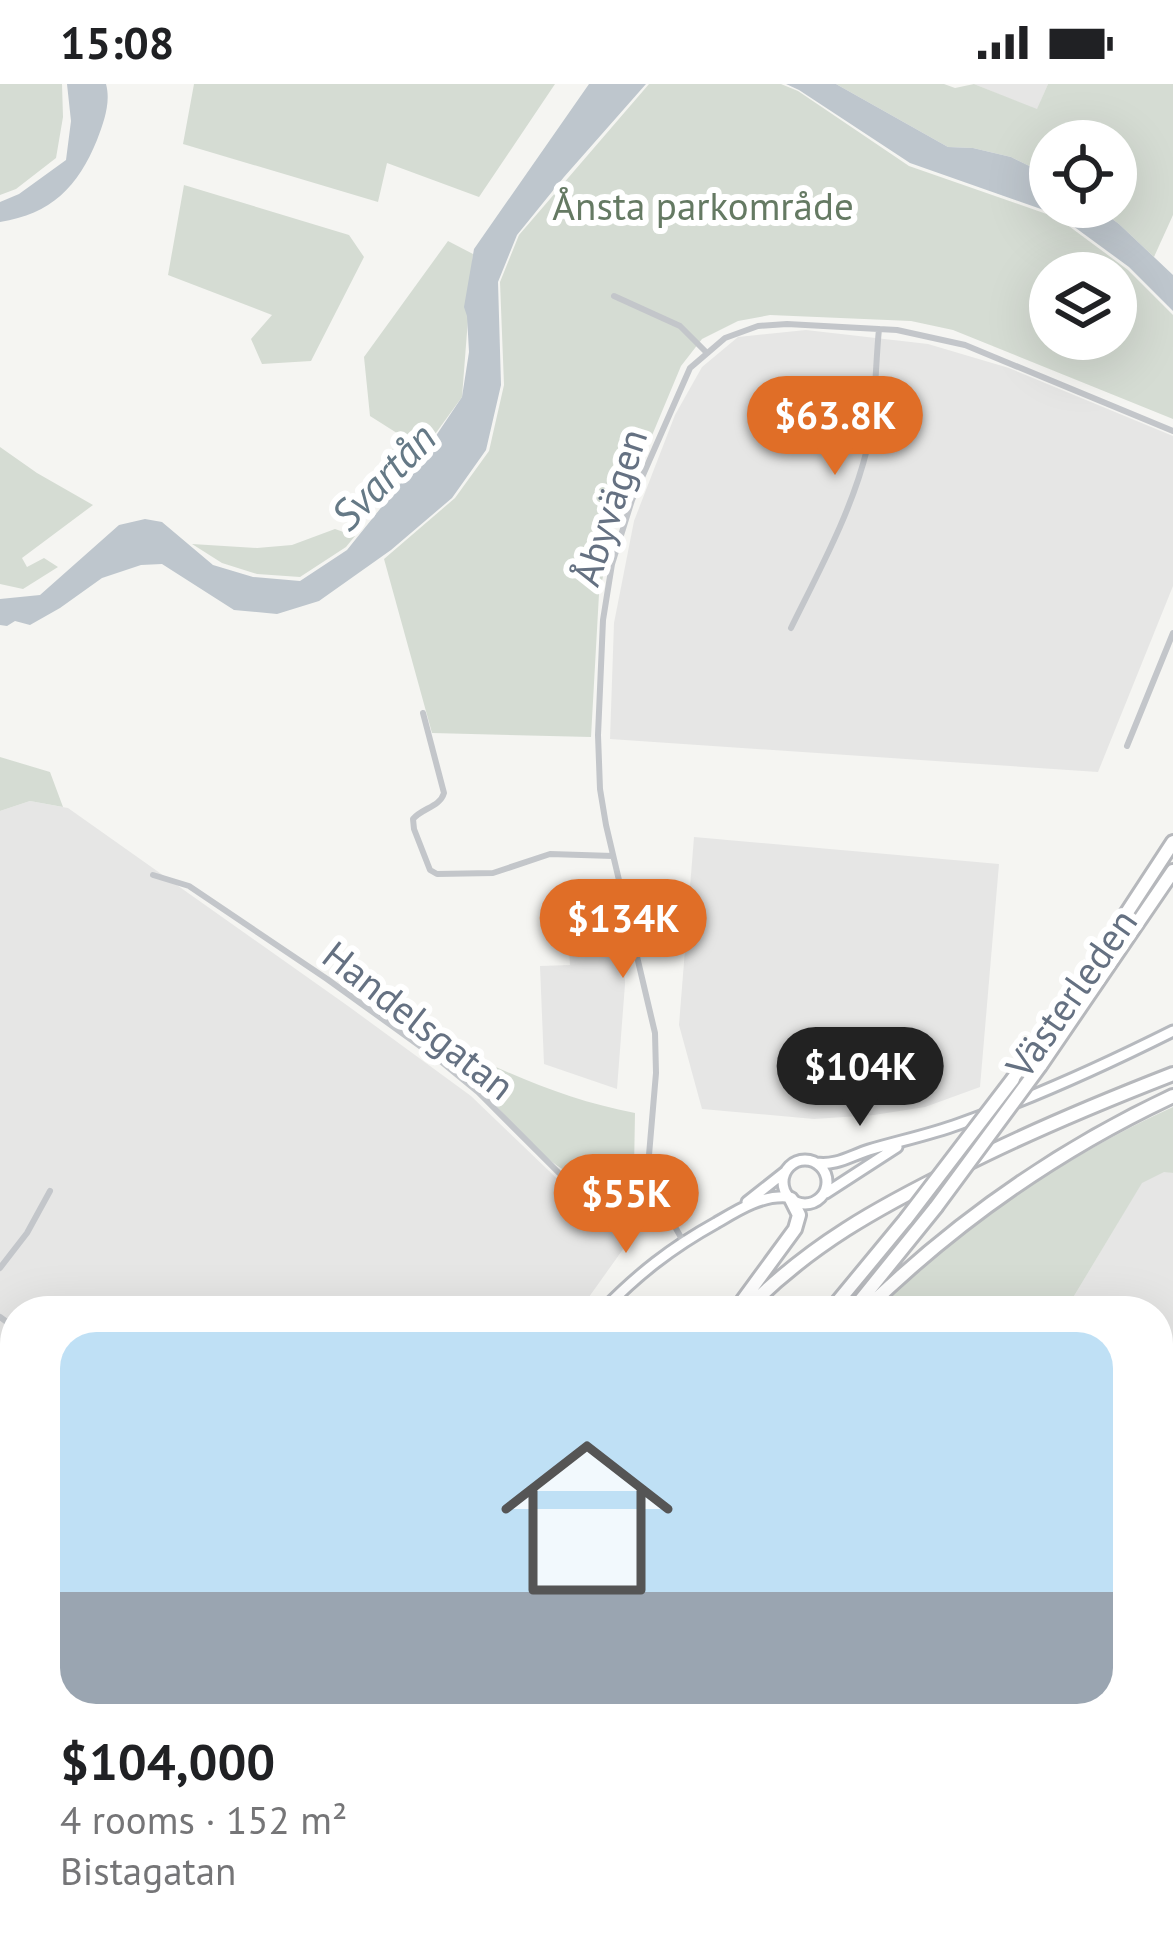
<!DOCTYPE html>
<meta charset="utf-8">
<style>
:root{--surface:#fff;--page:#f2f2f2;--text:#202124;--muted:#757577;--line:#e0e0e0;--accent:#e06e27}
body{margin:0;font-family:"PT Sans",sans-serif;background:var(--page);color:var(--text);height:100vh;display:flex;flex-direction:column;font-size:45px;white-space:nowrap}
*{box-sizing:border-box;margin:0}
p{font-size:39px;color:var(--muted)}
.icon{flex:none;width:66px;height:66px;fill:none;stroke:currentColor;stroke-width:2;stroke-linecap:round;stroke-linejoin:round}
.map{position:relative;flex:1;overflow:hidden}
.sheet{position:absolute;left:0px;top:1212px;width:1173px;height:660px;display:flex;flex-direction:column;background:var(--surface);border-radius:48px 48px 0 0;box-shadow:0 12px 48px #0002}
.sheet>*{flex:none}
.tools{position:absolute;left:1029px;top:36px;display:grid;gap:24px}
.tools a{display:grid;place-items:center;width:108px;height:108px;border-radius:50%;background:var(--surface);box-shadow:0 12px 48px #0002;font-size:60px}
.price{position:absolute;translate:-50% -102px;padding:0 27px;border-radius:42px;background:var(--accent);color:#fff;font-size:39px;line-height:78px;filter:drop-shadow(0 3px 6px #0008)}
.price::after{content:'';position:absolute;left:50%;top:72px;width:36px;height:27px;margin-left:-18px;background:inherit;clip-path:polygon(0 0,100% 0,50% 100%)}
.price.selected{background:#222;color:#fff}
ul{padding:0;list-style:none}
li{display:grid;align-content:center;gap:24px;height:636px;padding:0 60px}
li+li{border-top:3px solid var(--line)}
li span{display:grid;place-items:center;height:372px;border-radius:36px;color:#555}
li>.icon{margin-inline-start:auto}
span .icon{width:216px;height:216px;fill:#fffc;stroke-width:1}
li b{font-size:51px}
.status{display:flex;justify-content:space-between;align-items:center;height:84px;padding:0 60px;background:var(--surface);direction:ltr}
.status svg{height:33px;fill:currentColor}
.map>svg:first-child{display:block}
.built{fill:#e6e6e5}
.green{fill:#d5dcd3;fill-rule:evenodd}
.water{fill:#bec6cd}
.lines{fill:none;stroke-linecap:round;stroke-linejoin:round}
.secondary-casing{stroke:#b6b9be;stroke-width:15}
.highway-casing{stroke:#b6b8bc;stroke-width:18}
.street{stroke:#c3c6ca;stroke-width:6}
.secondary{stroke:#fff;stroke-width:9}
.highway{stroke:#fff;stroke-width:12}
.highway-bridge-casing{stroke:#b6b8bc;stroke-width:18;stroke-linecap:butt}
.highway-bridge{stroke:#fff;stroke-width:12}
.labels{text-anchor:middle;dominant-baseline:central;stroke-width:12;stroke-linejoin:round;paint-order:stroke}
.park-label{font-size:39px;fill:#657a63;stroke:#fff}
.street-label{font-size:39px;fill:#657182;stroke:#fff}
.water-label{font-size:42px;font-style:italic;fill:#657986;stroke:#fff}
</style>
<div class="status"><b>15:08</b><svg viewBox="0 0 49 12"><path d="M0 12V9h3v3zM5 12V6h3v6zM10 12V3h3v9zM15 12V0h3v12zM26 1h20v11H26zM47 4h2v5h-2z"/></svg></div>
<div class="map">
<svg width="1173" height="1872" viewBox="0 0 1173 1872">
<rect width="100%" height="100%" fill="#f5f5f2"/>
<path class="built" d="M974 0H1048L1037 26Z
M806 246 928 260 1009 284 1173 352V502L1098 688 610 655 614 539 634 437 675 331 702 283 738 253Z
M30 717 68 724 348 922 471 1012 626 1161 579 1227H15V1850L0 1861V727Z
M694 753 999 780 980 1003 925 1023 874 1031 814 1035 702 1025 679 941Z
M603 795 623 834 625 900 617 1005 544 980 540 882 570 881 565 798Z
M1164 1087 1173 1089V1872H922L925 1857H1158V1227H1065L1142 1098Z
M374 1857H895L897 1872H386Z"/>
<path class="green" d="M0 0H62L63 33 56 74 16 105 0 111Z
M194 0H555L479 113 387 79 378 118 183 60Z
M649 0H781L798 7 909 82 1058 134 1128 186 1173 231V335L953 246 911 237 770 231 738 237 702 255 681 282 615 440 599 510 591 653 432 649 384 475 455 414 489 367 504 301 500 198 519 151ZM1050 189H1116V255H1050Z
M836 0H944L955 4 974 0 1037 25 1048 0H1173V131L1154 173 1119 140 1096 123H1116V57H1050V92L1011 73 973 64 948 63Z
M184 101 349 151 364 173 311 277 262 280 251 255 272 231 168 191Z
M448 157 473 170 462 313 388 415 369 410 400 351 370 332 364 273Z
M0 363 37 389 93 421 22 474 27 483 44 474 58 483 23 505 0 500Z
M335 445 355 452 346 463 300 493 257 490 222 479 192 460 257 464 292 461Z
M0 673 50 688 63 723 30 717 0 727Z
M423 948C491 982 560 1015 635 1029L634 1086 631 1094C622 1101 617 1101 606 1100 550 1095 519 1043 482 1007 461 988 438 971 417 954Z
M1173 1023V1089L1164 1088 1142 1099 1065 1227H875C962 1143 1063 1073 1173 1023Z
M204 1857H374L386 1872H200L211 1866Z"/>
<path class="water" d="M67 0H106C111 18 104 38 97 56 78 103 51 130 0 138V118L19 110 66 76 71 37Z
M589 0H646L564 93 517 151 498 198 501 301 486 366 452 414 391 466 319 517 277 530 234 526 162 480 141 481 102 494 60 524 30 541 15 537 7 542 0 541V515L40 511 119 441 145 435 162 438 213 481 253 493 300 497 347 466 421 374 462 313 469 268 467 232 464 223 474 165Z
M786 0H836L948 63 973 64 1011 73 1050 92V123H1096L1119 140 1173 191V227L1129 183 1058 131 910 79 799 6Z"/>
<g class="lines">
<defs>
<path id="secondary" d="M783 1098a22 22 0 1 1 44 0a22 22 0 1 1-44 0Z
M816 1079C836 1082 850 1072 869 1066 899 1057 929 1051 959 1040 1033 1014 1103 982 1173 947
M826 1109 897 1063
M747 1118 785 1088
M602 1227C638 1190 671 1164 716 1139 738 1126 761 1111 787 1113
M1158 1626 1173 1587
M1158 1662 1173 1622
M22 1872 43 1857
M1064 1872 1070 1857
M1077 1872 1084 1857"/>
<path id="highway" d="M1040 982 1173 787
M1013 995 1075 908 1173 758
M735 1227 795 1145 799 1131 791 1115
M745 1227C809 1161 879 1123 960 1083 1029 1048 1101 1018 1173 990
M830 1227 906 1135
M852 1227 936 1123
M864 1227C955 1138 1058 1066 1173 1012
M140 1872 159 1857
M165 1872 184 1857"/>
</defs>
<use href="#secondary" class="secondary-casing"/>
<use href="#highway" class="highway-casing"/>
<path class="street" d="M614 212 680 242 706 268
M791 544C819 487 852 427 867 365 876 325 875 285 879 245
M423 629 444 709C440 723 422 724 413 735L414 745 430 786 437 790 493 789 550 770 613 772
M1127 662 1173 549
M153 791 189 802 327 895 438 975 478 1008 562 1092 582 1101 610 1106 652 1100
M683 1157 656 1109 650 1091 649 1071 656 989 655 949 606 741 600 705 598 651 603 536 612 480 632 416 690 284 725 254 758 242 787 240 897 246 965 261 1173 347
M0 1184 27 1149 50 1107
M0 1233 15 1244
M1158 1842 1173 1848
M674 1872 691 1857"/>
<use href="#secondary" class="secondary"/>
<use href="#highway" class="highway"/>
<defs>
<path id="highway-bridge" d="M936 1123 1040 982
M906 1135 1013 995"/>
</defs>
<use href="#highway-bridge" class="highway-bridge-casing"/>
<use href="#highway-bridge" class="highway-bridge"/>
</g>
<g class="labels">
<g class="park-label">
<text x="703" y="121">Ånsta parkområde</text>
</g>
<g class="street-label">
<text transform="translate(609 423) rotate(-72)">Åbyvägen</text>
<text transform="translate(1071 909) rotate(-55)">Västerleden</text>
<text transform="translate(419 936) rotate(38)">Handelsgatan</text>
</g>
<g class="water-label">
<text transform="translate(383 392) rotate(-46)">Svartån</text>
</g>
</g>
</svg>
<div class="tools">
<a><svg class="icon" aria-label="locate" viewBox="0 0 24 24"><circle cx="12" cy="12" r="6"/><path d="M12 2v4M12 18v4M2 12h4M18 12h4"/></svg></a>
<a><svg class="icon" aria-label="layers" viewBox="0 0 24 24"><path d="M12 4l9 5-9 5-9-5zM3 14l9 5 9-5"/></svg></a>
</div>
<b class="price" style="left:835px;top:394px">$63.8K</b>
<b class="price" style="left:623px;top:897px">$134K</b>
<b class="price selected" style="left:860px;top:1045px">$104K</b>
<b class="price" style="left:626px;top:1172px">$55K</b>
<section class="sheet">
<ul>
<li><span style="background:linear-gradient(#bfe0f5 70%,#9aa5b1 0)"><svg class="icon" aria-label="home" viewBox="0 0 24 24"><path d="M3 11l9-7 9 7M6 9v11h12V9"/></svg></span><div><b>$104,000</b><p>4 rooms · 152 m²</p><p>Bistagatan</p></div></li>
</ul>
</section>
</div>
